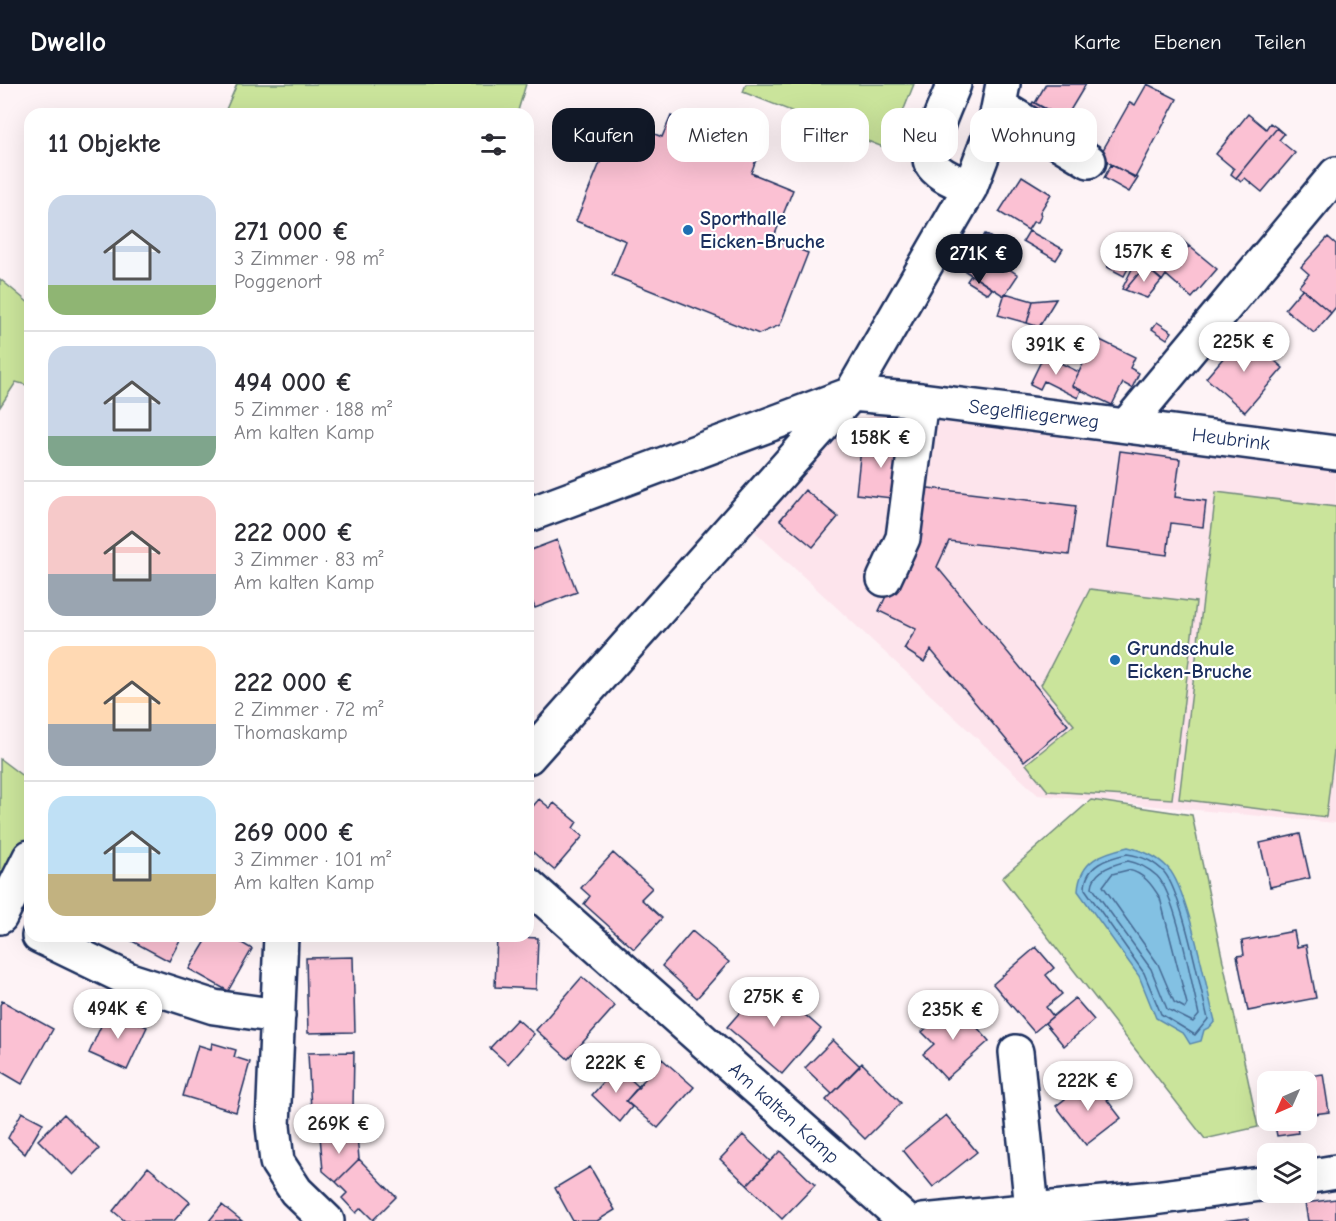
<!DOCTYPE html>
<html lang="de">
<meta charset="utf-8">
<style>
:root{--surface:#fff;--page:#f7f7f7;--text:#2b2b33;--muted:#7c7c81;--line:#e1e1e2;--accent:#111827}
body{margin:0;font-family:"Comic Neue",sans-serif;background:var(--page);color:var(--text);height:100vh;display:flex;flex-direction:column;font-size:22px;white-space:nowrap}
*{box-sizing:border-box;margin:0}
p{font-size:20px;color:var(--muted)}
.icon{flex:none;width:33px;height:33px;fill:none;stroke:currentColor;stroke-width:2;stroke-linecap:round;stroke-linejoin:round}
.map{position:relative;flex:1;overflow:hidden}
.panel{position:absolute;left:24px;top:24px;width:510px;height:834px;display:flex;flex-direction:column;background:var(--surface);border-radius:18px;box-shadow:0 6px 24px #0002}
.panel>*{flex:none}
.top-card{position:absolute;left:552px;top:24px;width:570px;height:54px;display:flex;gap:12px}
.needle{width:39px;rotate:225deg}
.tools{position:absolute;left:1257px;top:987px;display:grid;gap:12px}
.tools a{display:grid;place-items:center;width:60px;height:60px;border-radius:12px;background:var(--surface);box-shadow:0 6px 24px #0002;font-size:30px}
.price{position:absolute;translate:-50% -51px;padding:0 14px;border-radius:21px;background:#fff;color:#222;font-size:20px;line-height:39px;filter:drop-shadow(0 2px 3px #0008)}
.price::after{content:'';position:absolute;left:50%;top:36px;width:18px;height:14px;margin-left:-9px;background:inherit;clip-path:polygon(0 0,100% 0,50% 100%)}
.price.selected{background:var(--accent);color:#fff}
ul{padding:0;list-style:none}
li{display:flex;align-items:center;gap:18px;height:150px;padding:0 24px}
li+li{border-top:2px solid var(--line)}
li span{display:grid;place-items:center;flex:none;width:168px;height:120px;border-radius:18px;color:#555}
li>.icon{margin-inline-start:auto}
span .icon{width:72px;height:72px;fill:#fffc;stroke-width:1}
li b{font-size:26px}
h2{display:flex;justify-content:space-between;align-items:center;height:72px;padding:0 24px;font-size:26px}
.pill{padding:0 21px;border-radius:18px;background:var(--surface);box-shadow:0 6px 24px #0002;font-size:21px;line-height:54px}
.pill.selected{background:var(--accent);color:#fff}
header{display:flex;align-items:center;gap:36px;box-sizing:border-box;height:84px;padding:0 30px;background:var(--accent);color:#fff}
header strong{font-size:28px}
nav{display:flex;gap:33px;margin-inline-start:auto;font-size:21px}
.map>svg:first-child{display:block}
.built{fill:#fde4ec}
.green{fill:#cae49b;stroke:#728a7c;stroke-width:1.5}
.water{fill:#83c1e3;stroke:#5987ae;stroke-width:1.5}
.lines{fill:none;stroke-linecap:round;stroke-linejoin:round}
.shore{stroke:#456993;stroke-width:1.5}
.building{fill:#fbc1d3;stroke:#1b2f5e;stroke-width:1.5}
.minor-casing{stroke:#1b2f5e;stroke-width:38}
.minor{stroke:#fff;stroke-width:33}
.poi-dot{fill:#1f6fb2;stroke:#fff;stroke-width:2}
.labels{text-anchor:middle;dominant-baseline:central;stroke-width:4.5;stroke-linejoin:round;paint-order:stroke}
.poi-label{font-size:20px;font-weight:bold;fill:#1b2f5e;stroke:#fff;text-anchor:start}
.street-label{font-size:20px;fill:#1b2f5e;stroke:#fff}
</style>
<header>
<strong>Dwello</strong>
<nav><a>Karte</a><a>Ebenen</a><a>Teilen</a></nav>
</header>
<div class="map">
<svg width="1336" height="1137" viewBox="0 0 1336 1137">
<rect width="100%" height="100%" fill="#fef3f6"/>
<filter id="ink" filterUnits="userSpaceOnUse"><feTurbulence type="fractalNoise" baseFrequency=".0167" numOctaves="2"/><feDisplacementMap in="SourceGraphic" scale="12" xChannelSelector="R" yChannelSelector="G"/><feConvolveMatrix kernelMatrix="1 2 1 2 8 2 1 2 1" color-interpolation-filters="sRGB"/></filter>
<g filter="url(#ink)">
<path class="built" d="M884 326 1336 384V739L1038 711 749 442 832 349Z"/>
<path class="green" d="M237 0H526L517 30H224Z
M746 0H914L888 65 743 8Z
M0 195 30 220V302L16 298 0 323Z
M1216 408 1336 423V650L1326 733 1179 715Z
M1090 505 1196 518 1172 715 1048 707 1026 680 1074 641 1041 601Z
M0 675 24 693H30V773L0 833Z
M1091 716 1192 731 1258 1043 1205 1055 1002 794Z"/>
<path class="water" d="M1128 763C1143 767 1157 772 1168 784 1188 805 1206 904 1215 937L1210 943 1204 946 1201 957 1190 960 1184 950 1156 934 1139 892 1078 807C1080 776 1102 769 1128 763Z"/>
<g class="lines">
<path class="shore" d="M1127 770C1141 772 1154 777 1164 788 1182 809 1200 903 1208 935L1195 951 1161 930 1144 889 1085 805C1085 781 1108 774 1127 770Z
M1128 777C1139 779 1148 784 1157 792 1176 811 1192 901 1199 931L1193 938 1167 925 1151 885 1092 803C1093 786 1114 780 1128 777Z
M1128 786C1144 789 1152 801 1160 814L1187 920 1185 924 1174 918 1158 880 1103 802 1112 790Z"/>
</g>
<path class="building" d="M1046 0H1086L1065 35 1035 19Z
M1147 0 1177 15 1135 94 1099 73 1130 18 1135 21Z
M1033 18 1057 32 1050 44 1026 30Z
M1248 30 1266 45 1270 39 1277 44 1236 94 1231 90 1234 85 1216 70Z
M1058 31 1088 48 1078 60 1050 44Z
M671 32 759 68 751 89 793 106 773 155 808 169 780 241 759 250 612 191 626 157 576 137 618 35 662 53Z
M1277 44 1284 50 1279 56 1295 69 1262 108 1245 94 1241 98 1236 94Z
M1111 81 1138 94 1129 108 1104 94Z
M1022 92 1051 110 1040 128 1041 132 1038 138H1033L1028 146 999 128Z
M1029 147 1063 165 1056 176 1023 157Z
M985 150 1014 168 1005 182 1018 191 1004 212 962 185Z
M1136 151 1143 155 1139 162 1132 158Z
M1177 152 1189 162 1182 170 1170 160Z
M1328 153 1336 160V223L1331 229 1299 202 1309 190 1301 183Z
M1131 158 1140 162 1124 192 1107 183 1111 175 1120 179Z
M1169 159 1182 170 1189 162 1217 185 1192 214 1166 191 1162 197 1148 185Z
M1137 175 1145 182 1125 206 1122 205Z
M1145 182 1162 196 1147 214 1125 206Z
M971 191 992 205 988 210 967 197Z
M1302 205 1331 229 1314 249 1285 225Z
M1005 209 1033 217 1027 239 998 231Z
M1056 215 1039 243 1027 239 1033 217Z
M1157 238 1172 248 1167 255 1152 245Z
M1244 250 1283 284 1245 328 1206 294Z
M1096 254 1135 273 1130 284 1139 289 1132 304 1123 299 1112 321 1072 302Z
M1044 271 1079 288 1072 302 1081 306 1078 314 1044 297 1040 305 1030 300Z
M862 355 906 360 901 415 856 410Z
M1120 367 1180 375 1175 413 1206 417 1203 443 1171 439 1167 471 1107 463Z
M920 403 1076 422 1069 471 949 457 937 483 1068 641 1024 677 931 566 924 578 904 565 916 545 879 527 913 455Z
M805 406 838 433 813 463 780 436Z
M557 456 577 508 535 524 530 512 528 513V467Z
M539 715 550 724 554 719 577 738 573 744 583 752 554 786 528 764V728Z
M1300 750 1310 794 1270 803 1260 759Z
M613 769 652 804 641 815 662 834 634 865 584 820 590 812 581 804Z
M692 847 729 878 697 914 662 882Z
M1294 847 1297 863 1306 861 1316 914 1248 927 1237 872 1244 871 1242 857Z
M132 852H182L169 877 130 856Z
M209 852H230L252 865 228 907 189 885Z
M497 852 538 854 536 905 495 903Z
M1036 863 1054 884 1046 891 1062 910 1046 923 1053 932 1034 948 993 900Z
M353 873 355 948 308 949 306 874Z
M582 893 615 922 568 975 536 946Z
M767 897 821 945 782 990 727 943Z
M1075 914 1094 936 1064 962 1045 939Z
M2 917 53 945 22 1000 0 987V921Z
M955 918 989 957 946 995 923 970 934 960 922 948Z
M108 926 147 943 127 986 89 969Z
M517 935 534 950 508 980 490 964Z
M833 956 860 982 832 1010 805 984Z
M212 959 236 966 234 973 250 978 236 1028 183 1012 198 961 211 965Z
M354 968 353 1025 311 1026 308 969Z
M662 975 694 1003 658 1044 626 1017Z
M862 979 901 1019 865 1055 826 1016Z
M617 983 639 1003 626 1017 632 1023 620 1038 592 1011Z
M1323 990 1329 1028 1306 1031V998L1281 996Z
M1091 995 1121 1034 1086 1061 1056 1022Z
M22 1028 43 1039 25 1070 8 1054Z
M64 1030 99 1065 73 1091 38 1056Z
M946 1031 977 1068 933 1103 903 1066Z
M1274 1036H1296L1298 1049 1277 1052Z
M743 1051 770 1077 747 1101 720 1075Z
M320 1052H357L359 1075 336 1098 323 1087Z
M780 1067 815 1101 782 1135 747 1101Z
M359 1075 396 1113 373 1136 361 1124 356 1129 342 1114 347 1109 336 1098Z
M148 1083 190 1118 174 1137H125L113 1127Z
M590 1083 615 1126 597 1137H573L555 1104Z
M1336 1115V1137H1308L1305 1119Z
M222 1121 242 1137H209Z
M1248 1134V1137H1223Z"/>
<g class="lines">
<defs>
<path id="minor" d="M954 0C948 16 924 65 931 79 938 92 959 98 970 104
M999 22 1089 77
M1126 342 1336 369
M528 431 851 310 921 316 1126 342 1336 90
M884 495 903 454 921 316
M528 673 851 310 970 104 996 35 1003 0
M528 801 906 1137
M0 833 30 773
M39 852 130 896 214 923 278 932
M281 852 273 1042 277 1078 296 1107 327 1137
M1016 968 1032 1125
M1306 1093 1336 1088
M923 1137 1154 1114 1268 1099"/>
</defs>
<use href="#minor" class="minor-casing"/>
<use href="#minor" class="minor"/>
</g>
</g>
<g class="poi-dot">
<circle cx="688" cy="146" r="6"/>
<circle cx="1115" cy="576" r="6"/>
</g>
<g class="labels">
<g class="poi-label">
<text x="700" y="134">Sporthalle<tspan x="700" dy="23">Eicken-Bruche</tspan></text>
<text x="1127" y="564">Grundschule<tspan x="1127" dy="23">Eicken-Bruche</tspan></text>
</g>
<g class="street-label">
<text transform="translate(1034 330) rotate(7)">Segelfliegerweg</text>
<text transform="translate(1231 355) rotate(7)">Heubrink</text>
<text transform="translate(784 1029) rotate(42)">Am kalten Kamp</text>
</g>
</g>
</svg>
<div class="tools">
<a><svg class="needle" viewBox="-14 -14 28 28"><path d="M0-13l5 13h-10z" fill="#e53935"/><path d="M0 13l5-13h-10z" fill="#7c7c81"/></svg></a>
<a><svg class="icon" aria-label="layers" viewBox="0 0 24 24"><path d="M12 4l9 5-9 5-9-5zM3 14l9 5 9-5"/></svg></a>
</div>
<b class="price" style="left:1144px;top:199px">157K €</b>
<b class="price selected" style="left:979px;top:201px">271K €</b>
<b class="price" style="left:1244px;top:289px">225K €</b>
<b class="price" style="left:1056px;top:292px">391K €</b>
<b class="price" style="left:881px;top:385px">158K €</b>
<b class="price" style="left:774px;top:944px">275K €</b>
<b class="price" style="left:118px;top:956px">494K €</b>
<b class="price" style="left:953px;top:957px">235K €</b>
<b class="price" style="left:616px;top:1010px">222K €</b>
<b class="price" style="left:1088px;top:1028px">222K €</b>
<b class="price" style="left:339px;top:1071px">269K €</b>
<div class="top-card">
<a class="pill selected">Kaufen</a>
<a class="pill">Mieten</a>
<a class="pill">Filter</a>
<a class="pill">Neu</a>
<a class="pill">Wohnung</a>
</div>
<section class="panel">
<h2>11 Objekte<svg class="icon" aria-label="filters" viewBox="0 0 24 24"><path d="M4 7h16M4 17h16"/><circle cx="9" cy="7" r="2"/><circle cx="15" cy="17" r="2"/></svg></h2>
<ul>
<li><span style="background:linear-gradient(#c9d6e8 75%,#8fb573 0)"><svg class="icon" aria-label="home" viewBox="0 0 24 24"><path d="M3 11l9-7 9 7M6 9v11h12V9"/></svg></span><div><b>271 000 €</b><p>3 Zimmer · 98 m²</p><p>Poggenort</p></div></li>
<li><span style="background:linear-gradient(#c9d6e8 75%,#7fa58c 0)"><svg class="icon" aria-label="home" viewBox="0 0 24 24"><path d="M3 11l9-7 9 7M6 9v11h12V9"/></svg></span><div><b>494 000 €</b><p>5 Zimmer · 188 m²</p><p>Am kalten Kamp</p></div></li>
<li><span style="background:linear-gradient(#f6c9c9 65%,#9aa5b1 0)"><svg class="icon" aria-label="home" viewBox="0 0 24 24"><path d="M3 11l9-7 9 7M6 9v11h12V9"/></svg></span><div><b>222 000 €</b><p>3 Zimmer · 83 m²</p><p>Am kalten Kamp</p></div></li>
<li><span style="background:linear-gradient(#ffd9b3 65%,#9aa5b1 0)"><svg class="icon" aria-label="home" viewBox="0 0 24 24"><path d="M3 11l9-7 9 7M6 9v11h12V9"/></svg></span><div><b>222 000 €</b><p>2 Zimmer · 72 m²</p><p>Thomaskamp</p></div></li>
<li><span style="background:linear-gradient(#bfe0f5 65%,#c2b280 0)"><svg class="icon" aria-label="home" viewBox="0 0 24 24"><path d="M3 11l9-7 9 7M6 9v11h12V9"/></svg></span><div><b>269 000 €</b><p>3 Zimmer · 101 m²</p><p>Am kalten Kamp</p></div></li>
</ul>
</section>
</div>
